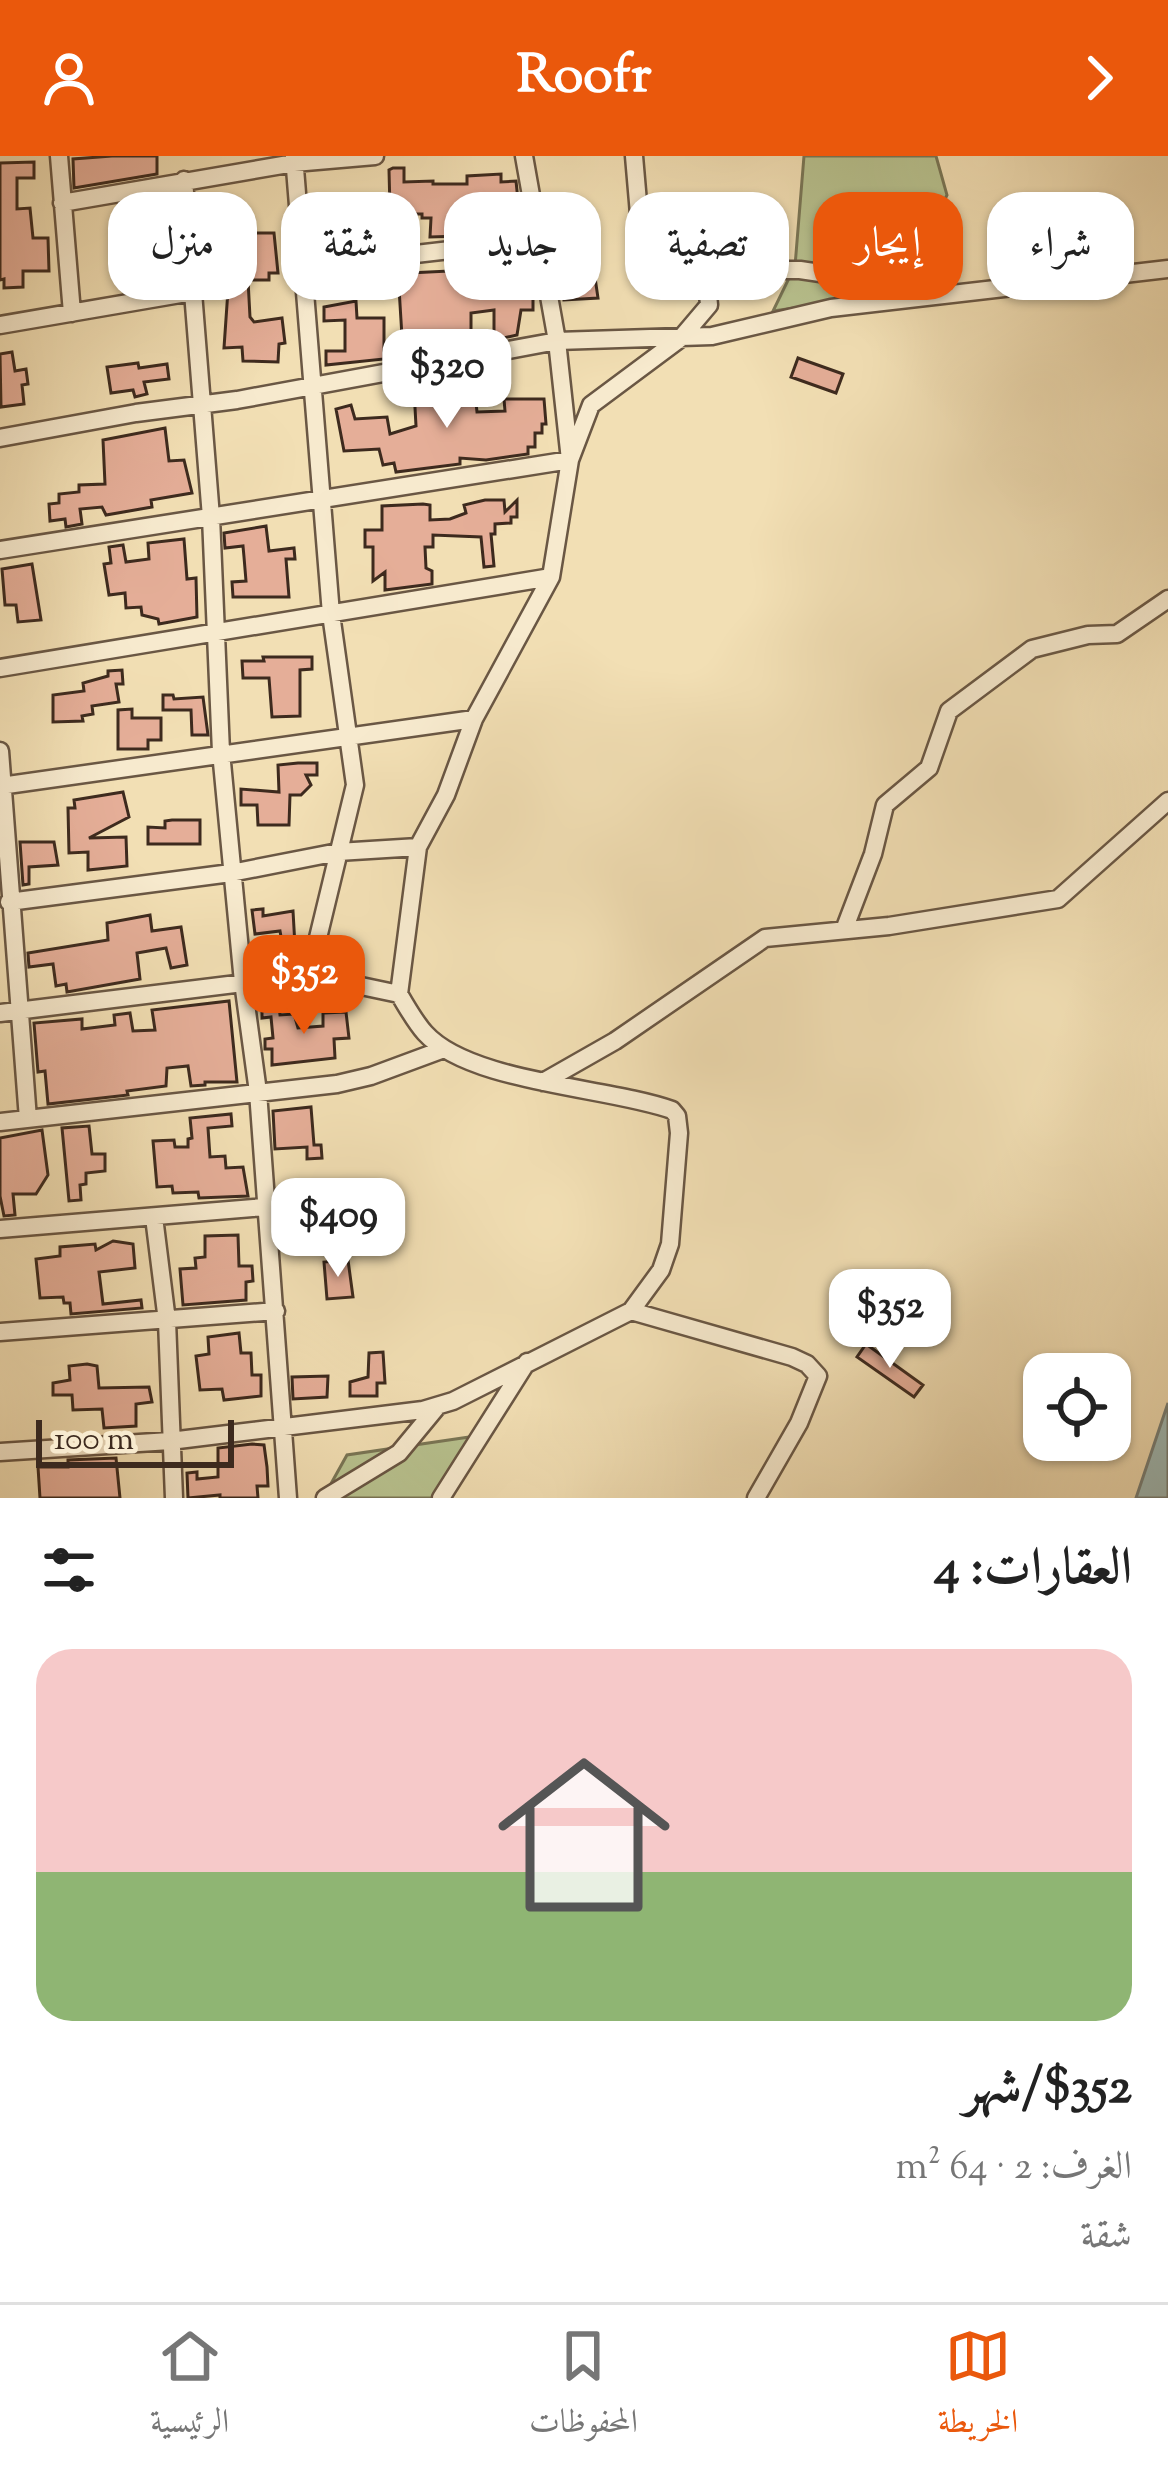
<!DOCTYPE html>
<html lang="ar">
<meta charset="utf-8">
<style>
:root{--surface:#fff;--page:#f2f2f2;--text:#222;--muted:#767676;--line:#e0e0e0;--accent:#ea580c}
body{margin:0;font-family:"Sorts Mill Goudy",Amiri,serif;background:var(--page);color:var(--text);direction:rtl;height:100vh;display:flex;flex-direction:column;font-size:45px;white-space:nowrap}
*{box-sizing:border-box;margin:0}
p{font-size:39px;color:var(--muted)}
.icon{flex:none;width:66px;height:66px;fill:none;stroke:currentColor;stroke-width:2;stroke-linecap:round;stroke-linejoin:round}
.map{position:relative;height:1342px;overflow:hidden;direction:ltr}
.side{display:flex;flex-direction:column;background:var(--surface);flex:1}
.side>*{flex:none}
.guide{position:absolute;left:36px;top:36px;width:1098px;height:108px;direction:rtl;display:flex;gap:24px}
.buttons{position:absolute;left:1023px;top:1197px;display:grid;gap:24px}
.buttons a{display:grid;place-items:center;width:108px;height:108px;border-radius:24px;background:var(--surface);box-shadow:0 3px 9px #0004;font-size:60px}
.scale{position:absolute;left:36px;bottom:30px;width:198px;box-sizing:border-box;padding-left:12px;border:6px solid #3d2a1e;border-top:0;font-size:33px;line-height:42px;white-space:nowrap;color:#3d2a1e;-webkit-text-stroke:9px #f7eace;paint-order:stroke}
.price{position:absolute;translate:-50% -102px;padding:0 27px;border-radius:24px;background:#fff;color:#222;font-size:39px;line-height:78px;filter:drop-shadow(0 3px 6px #0008)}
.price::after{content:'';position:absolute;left:50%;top:72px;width:36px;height:27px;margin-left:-18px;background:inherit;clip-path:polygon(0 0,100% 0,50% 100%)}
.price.selected{background:var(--accent);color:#fff}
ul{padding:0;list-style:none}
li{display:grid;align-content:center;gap:24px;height:636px;padding:0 36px}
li+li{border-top:3px solid var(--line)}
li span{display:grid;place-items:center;height:372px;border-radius:36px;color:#555}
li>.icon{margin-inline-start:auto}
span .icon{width:216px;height:216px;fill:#fffc;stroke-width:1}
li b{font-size:51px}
h2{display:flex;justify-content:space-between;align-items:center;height:144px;padding:0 36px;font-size:51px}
.pill{padding:0 42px;border-radius:36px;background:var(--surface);box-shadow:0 3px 9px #0004;font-size:42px;line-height:108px}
.pill.selected{background:var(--accent);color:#fff}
header{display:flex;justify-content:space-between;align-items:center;height:156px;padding:0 36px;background:var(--accent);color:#fff;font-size:54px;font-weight:700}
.tab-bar{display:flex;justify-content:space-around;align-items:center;height:168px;border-top:3px solid var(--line);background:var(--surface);font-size:33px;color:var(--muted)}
.tab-bar a{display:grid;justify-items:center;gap:6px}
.tab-bar .selected{color:var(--accent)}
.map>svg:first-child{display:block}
.green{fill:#b8c28f;stroke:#7a7656;stroke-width:3}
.water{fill:#9ebab6;stroke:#778079;stroke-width:3}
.building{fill:#e5ae98;stroke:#3d2a1e;stroke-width:3}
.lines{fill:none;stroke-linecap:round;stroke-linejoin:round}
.minor-casing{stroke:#6a5744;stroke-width:21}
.minor{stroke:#f7eace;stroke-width:16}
</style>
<header><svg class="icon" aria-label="forward" viewBox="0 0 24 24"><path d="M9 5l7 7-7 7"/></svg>Roofr<svg class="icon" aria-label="person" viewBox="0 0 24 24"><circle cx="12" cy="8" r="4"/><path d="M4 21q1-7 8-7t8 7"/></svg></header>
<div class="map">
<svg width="1168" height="1342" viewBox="0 0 1168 1342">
<rect width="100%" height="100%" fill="#f2dfb4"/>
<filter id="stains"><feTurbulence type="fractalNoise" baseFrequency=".00167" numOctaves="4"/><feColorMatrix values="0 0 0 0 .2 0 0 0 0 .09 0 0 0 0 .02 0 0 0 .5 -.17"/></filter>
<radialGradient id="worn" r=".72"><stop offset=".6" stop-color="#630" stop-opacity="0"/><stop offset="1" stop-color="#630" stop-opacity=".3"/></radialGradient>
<path class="green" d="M804 0H936L947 39 907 122 795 110Z
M792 116 901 137 773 155Z
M476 1280 433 1342H323L347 1299Z"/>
<path class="water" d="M1168 1247V1342H1136Z"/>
<path class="building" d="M112 0H157V18L74 32 73 3Z
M34 6V22H17V53L30 52 33 82H48L49 115H23V131L4 132V123L0 124V7Z
M393 12H404V26L433 25V28H467V20L501 18V26L516 25 518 44 469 47V76H462V80L430 81 431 62H422V58H398V78L335 79 333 58 358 55 359 61 383 62V53H390L389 14Z
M256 77H274L278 117H269V124H248L250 161 254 166 282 162 285 187 279 188 278 206 243 205 242 191 224 192 228 134 239 133V106H225V95H240L239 79Z
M564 100 592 101 598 142 564 144Z
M496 112H524L525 137H533V154H521L517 179 494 184V154L471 157V181H456V191L441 193 437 177 414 179 415 196 403 197 399 132H391L389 118 469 114V118H496Z
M356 145 357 162H384V203L326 209V195H345V164L324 165V151Z
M12 196 15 215 26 213 28 228 22 229 24 248 1 251 0 198Z
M798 202 843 218 836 237 791 221Z
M138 207 139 212 167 208 169 223 144 226 147 238 135 241 133 234 111 237 107 211Z
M474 228 477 256 505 255 504 243H544L546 268H542V277H535V291H528V298L486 304 460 302V308L396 316 394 307 383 309 379 293 344 295 336 253 351 249 355 263 387 261 390 278 416 270 414 233H425V244L454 243 453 229Z
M165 272 169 305 184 304 192 337 151 344 152 351 106 359 102 351 80 353 82 368 66 371 65 363 50 365 49 348 59 347V338L79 336V329L105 328 103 284Z
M485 344H504L505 356 517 344V361H511V367L495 368V378H491L494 410 484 411 481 381 433 379V391H425L426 412 432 415V428L385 434V416L373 425V391H365V374H382V350L423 348 430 349V364L450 363 466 357 464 349Z
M266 370 269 395 294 392 295 403H286L289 441H233L232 426 246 425 244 401 243 390 225 392 224 377Z
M184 383 187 423 196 422 197 461 159 468 158 463 142 459 141 451 126 452 125 437 109 439 104 408 111 407 109 391 123 389 126 406 149 403 148 387Z
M32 408 41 464 18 466 16 449H5L2 413Z
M263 501H312V513L300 514V560L272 561 269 522H243L242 505H264Z
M122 514 123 528H116L119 546 92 550 93 558 82 560 83 565 53 566V539L84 535 83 527 108 520V515Z
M163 539H173L174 543 203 541 208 579H192L191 554H163Z
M132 553V562H161V584H148V593H118V554Z
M298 607H317V619H306L311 629 301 639H290L289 669H258L257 649H241V633L279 636 278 609Z
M123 636 129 661 89 682 126 681 127 710 88 714V696L69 697 68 652H75L74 644Z
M200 664V688H148V671L165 672V665L172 664Z
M20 686H54L58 709 29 711V728L23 729Z
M263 753V760L293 755 295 790 283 792 280 775 255 778 252 754Z
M150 759 152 775 181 771 187 809 171 812 166 792 137 797 140 823 67 836 66 828 56 830 53 808 29 811 28 797 108 784 107 767Z
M229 845 237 926H205V929L191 930 188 910 167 912 166 930 127 935 128 939 48 948 45 915 38 916 34 867 82 863V873L115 869 114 859 130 857 133 875 155 874 152 854Z
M279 850 280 859 294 858 298 872 323 870V857L346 856 349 882 334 883 335 902 272 909V893H265V883L273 882 271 861 262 862V851Z
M311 951 314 989H321L322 1002 307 1003V991L275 993 273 955Z
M231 958 232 970 208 972 210 1001 225 1000 226 1012 243 1011 248 1040 199 1042 198 1036 173 1037 172 1030 157 1031 153 985 174 984 175 991H188V983L192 982 190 962Z
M89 970 92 998H105V1015L86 1017V1028L80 1029 81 1044 69 1045 62 972Z
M42 974 48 1019 36 1038H13L15 1059 4 1060 0 1040V982Z
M238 1079 239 1110H252L253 1125 246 1126V1144L183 1149 180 1113 196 1112 195 1102 205 1101V1080Z
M113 1085 133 1088 135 1112 99 1116 103 1148 141 1144 142 1152 71 1158 70 1147H64L63 1141 40 1142 36 1103 60 1100V1091L95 1088 96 1094Z
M348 1104 353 1141 327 1143 324 1106Z
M239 1177 241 1197H251L252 1219H261V1240L224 1244 222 1233 200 1234 196 1200 209 1198 208 1181Z
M866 1188 923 1229 914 1241 857 1201Z
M383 1196 385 1227H377V1240H350V1226L368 1221 369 1197Z
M87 1208 97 1210 99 1232 149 1231 152 1246 136 1248V1270L104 1272 102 1253 73 1254 72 1239H53V1227L70 1224 69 1210Z
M328 1220 327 1241 293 1243 292 1221Z
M252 1288 264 1289 267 1311 268 1330H257L258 1342H220V1339L188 1342 187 1317 197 1316V1323L218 1321V1292Z
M116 1302 120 1342H40L38 1311H68V1304Z"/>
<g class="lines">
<defs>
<path id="minor" d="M59 0 72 157
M294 0 331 458 355 629 309 819
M634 0 641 81 704 94 736 114H800L901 129 923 139
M184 24 211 361 221 596 243 826 258 936 288 1342
M62 47 294 7 375 0
M303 111 537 84
M0 169 192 136
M0 282 136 257 237 244 557 185 712 180 831 152 1168 113
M0 394 570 304 591 249 681 182 709 149 704 94
M0 512 551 421
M0 595 28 963
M0 630 474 563
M9 746 231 717 338 696 418 691
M844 774 873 698 885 649 929 612 949 555 1032 493 1088 479 1117 478 1168 443
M399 838 418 691 446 639 474 563 551 421 570 304 557 185 524 0
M0 857 309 819 399 838C407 851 415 866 425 877 470 927 608 931 672 954L677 960 679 977 670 1088 661 1114 631 1155 453 1245 423 1254 170 1285 0 1296
M543 926 615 885 765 782 889 770 1058 743 1168 645
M0 966 337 928 371 920 444 893
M154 1061 167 1165 174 1342
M0 1073 264 1051
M631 1155 792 1201 807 1208 818 1220 799 1267 756 1342
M0 1176 276 1155
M325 1342 399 1297 437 1251
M441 1342 527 1206"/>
</defs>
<use href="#minor" class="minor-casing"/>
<use href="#minor" class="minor"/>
</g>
<rect width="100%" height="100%" filter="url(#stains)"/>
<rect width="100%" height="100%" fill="url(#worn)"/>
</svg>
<div class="buttons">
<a><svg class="icon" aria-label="locate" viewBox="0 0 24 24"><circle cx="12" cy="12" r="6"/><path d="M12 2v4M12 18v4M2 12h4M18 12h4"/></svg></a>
</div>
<div class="scale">100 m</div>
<b class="price" style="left:447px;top:275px">$320</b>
<b class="price selected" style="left:304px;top:881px">$352</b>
<b class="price" style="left:338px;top:1124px">$409</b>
<b class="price" style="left:890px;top:1215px">$352</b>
<div class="guide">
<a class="pill">شراء</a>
<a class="pill selected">إيجار</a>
<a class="pill">تصفية</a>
<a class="pill">جديد</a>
<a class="pill">شقة</a>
<a class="pill">منزل</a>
</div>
</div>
<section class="side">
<h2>العقارات: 4<svg class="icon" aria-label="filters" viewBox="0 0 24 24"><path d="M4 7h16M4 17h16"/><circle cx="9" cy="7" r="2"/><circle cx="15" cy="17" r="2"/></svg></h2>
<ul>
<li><span style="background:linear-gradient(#f6c9c9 60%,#8fb573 0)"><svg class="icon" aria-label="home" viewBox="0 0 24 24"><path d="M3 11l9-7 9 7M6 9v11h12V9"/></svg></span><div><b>$352/شهر</b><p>الغرف: 2 · 64 m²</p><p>شقة</p></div></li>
</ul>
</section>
<nav class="tab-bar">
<a class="selected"><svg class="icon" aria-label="map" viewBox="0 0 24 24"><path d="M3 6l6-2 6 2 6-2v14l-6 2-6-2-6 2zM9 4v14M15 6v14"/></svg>الخريطة</a>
<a><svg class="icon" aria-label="saved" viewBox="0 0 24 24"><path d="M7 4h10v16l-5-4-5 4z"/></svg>المحفوظات</a>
<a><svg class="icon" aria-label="home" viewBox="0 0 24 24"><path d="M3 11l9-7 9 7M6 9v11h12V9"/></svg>الرئيسية</a>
</nav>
